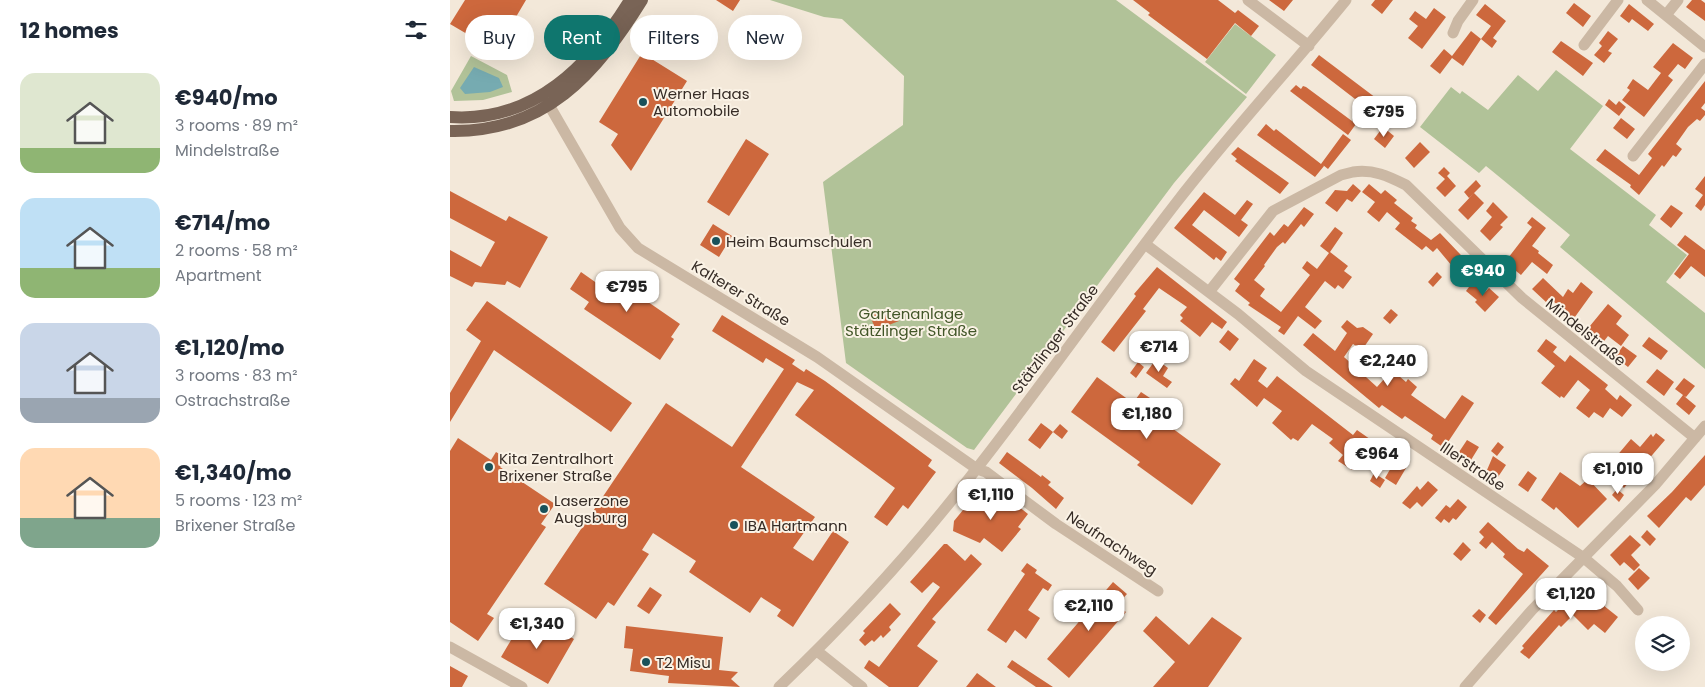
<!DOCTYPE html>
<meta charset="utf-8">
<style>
:root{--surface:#fff;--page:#f2f2f3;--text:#1f2937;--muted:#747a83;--accent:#0f766e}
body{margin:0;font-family:Poppins,sans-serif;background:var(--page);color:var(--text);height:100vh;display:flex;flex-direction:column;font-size:19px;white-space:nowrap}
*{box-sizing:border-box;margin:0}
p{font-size:16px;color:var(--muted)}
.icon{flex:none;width:28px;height:28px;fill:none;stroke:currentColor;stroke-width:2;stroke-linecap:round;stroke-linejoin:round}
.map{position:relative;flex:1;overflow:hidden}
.details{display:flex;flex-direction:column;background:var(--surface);width:450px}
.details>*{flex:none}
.banner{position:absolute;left:15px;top:15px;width:475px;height:45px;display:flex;gap:10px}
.fabs{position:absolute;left:1185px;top:616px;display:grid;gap:10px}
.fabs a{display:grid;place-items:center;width:55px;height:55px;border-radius:50%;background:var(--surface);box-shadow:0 5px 20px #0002;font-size:25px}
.price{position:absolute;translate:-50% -42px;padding:0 11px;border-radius:10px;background:#fff;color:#222;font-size:16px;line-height:32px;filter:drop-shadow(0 1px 2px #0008)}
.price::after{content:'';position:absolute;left:50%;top:30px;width:15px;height:11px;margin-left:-8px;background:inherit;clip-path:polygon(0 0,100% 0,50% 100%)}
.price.selected{background:var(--accent);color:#fff}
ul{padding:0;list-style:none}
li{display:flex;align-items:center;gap:15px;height:125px;padding:0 20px}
li span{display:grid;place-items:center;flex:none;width:140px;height:100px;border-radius:15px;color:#555}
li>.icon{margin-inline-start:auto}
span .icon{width:60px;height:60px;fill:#fffc;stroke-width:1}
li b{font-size:21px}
h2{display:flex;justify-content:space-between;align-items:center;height:60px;padding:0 20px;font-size:21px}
.pill{padding:0 18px;border-radius:22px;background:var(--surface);box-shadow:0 5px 20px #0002;font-size:18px;line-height:45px}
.pill.selected{background:var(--accent);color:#fff}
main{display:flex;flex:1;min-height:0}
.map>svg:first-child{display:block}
.green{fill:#b1c298}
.water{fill:#76abb1}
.building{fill:#cd683d}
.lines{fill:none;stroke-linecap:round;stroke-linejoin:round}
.minor{stroke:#cbb8a4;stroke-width:11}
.major{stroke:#796456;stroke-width:12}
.poi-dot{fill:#19515a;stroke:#faf2e5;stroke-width:2}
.labels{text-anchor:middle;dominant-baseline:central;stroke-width:4;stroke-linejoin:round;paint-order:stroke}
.poi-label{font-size:15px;fill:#362c26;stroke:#faf2e5;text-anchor:start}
.street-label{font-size:15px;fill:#362c26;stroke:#faf2e5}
.park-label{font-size:15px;fill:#425628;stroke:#faf2e5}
</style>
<main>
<section class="details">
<h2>12 homes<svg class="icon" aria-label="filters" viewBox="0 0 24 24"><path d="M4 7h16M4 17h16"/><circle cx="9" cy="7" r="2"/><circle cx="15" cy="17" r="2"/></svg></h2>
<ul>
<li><span style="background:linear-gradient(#dfe7d0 75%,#8fb573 0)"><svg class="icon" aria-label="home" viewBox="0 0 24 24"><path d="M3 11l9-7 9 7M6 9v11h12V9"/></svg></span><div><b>€940/mo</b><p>3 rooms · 89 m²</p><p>Mindelstraße</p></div></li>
<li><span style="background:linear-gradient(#bfe0f5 70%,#8fb573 0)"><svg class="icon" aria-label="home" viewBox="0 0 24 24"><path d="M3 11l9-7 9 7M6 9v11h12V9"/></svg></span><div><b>€714/mo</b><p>2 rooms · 58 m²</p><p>Apartment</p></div></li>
<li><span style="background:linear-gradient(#c9d6e8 75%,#9aa5b1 0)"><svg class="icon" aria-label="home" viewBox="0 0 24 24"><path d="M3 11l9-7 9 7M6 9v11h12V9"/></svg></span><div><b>€1,120/mo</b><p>3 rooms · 83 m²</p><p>Ostrachstraße</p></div></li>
<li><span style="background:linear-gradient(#ffd9b3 70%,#7fa58c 0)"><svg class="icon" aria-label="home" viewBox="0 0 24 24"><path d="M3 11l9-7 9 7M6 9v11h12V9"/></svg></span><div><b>€1,340/mo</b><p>5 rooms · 123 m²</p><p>Brixener Straße</p></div></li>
</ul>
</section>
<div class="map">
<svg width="1255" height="687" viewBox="0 0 1255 687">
<rect width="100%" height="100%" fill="#f3e8d9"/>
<path class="green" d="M320 0H666L797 97 724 183 524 450 517 448 396 363 373 182 453 125 454 76 392 19 374 17Z
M785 24 826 55 796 94 755 62Z
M21 56 57 75 62 92 33 100 4 101 1 91Z
M1106 70 1153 106 1120 149 1206 215 1199 225 1237 255 1216 282 1255 313V369L1110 247 1120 235 1036 166 1029 173 970 127 1001 87 1010 94 1012 91 1038 110 1068 75 1088 91Z"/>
<path class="water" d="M24 67 49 78 53 87 40 92 15 94 10 88Z"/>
<path class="building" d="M15 0H76L46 51 0 24Z
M266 0H290L283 11Z
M683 0H768L785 13 788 10 809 26 801 36 785 23 757 59 698 15 700 13Z
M819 0H843L834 11Z
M925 0H943L932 14 921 5Z
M1242 0H1251L1255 3V21L1236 7Z
M1124 3 1141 16 1133 27 1116 13Z
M1035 4 1056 21 1043 38 1047 41 1042 48 1031 39 1041 26 1026 15Z
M1179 4 1204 24 1198 31 1182 19 1179 23 1170 16Z
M984 8 996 17 972 49 958 38 968 26 959 19 965 11 976 19Z
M1021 31 1031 39 1013 66 1002 58 990 74 980 66 994 49 1002 56Z
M1158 31 1168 39 1158 51 1162 53 1154 63 1144 55 1152 46 1149 43Z
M1111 41 1143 63 1133 76 1102 52Z
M1223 43 1243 58 1235 69 1228 64 1218 76 1223 80 1194 117 1172 100 1180 90 1177 88 1183 79 1198 90 1211 73 1203 67Z
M192 53 237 81 181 171 161 145 168 134 149 122Z
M869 55 926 98 918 109 861 65Z
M1255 81V103L1251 108 1255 111V115L1250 121 1247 119 1238 127 1226 144 1232 149 1226 157 1223 155 1214 167 1212 165 1189 195 1180 187 1181 185 1146 160 1155 149 1189 175 1202 158 1198 154Z
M846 85 851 89 853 86 856 87 906 124 898 135 840 91Z
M1159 99 1166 105 1169 101 1176 107 1169 116 1155 105Z
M1171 118 1185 129 1177 139 1163 128Z
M816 124 824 131 826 129 871 164 893 134 901 140 878 169 873 165 874 166 865 177 807 135Z
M933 127 944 136 935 148 924 139Z
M296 139 319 154 279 216 257 202Z
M970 142 980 152 964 168 955 158Z
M788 147 839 183 830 194 785 161 787 159 781 154Z
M994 167 1000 173 997 176 1006 186 995 197 986 188 995 179 988 173Z
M1255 176V205L1251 211 1245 206 1253 195 1245 189Z
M1026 180 1031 186 1019 198 1014 192Z
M903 184 911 191 902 202 897 199 887 212 875 203 885 190 897 191Z
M919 184 931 194 935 190 947 200 944 203 963 218 961 221 967 225 965 228 981 240 990 233 1029 274 1017 284 987 248 983 252 976 246 972 250 945 229 950 223 937 212 929 222 917 212 925 202 912 192Z
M0 191 56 221 59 216 98 237 70 288 57 281 55 285 25 282 22 287 0 276V250L31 267 45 242 0 218Z
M754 192 785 215 797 200 803 204 791 220 798 225 789 237 754 210 742 225 777 252 771 261 766 257 764 260 724 228Z
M1024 193 1034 203 1018 220 1008 210Z
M1043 202 1058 217 1050 225 1053 227 1040 241 1030 231 1042 217 1036 211Z
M1221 205 1233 213 1221 228 1210 219Z
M854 207 864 214 854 227 851 224 835 244 833 242 827 247 814 265 815 266 804 280 815 289 810 296 831 312 860 275 852 268 857 261 867 269 879 253 870 246 885 227 893 233 880 252 898 266 894 271 902 277 893 289 888 285 885 289 875 281 855 307 872 321 865 329 848 316 834 335 828 331 831 327 798 305 800 303 785 291 790 284 784 279 820 232 824 236 834 224 838 227Z
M1082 217 1096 228 1082 246 1089 251 1088 253 1103 265 1097 274 1082 262 1071 275 1055 262 1082 227 1077 223Z
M263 224 282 236 269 257 250 245Z
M1235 235 1255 250V277L1241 266 1230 279 1224 274 1239 254 1227 245Z
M707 267 777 322 772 329 762 322 750 337 730 321 733 318 730 315 737 307 709 288 693 309 696 311 664 352 651 342 686 296 684 294Z
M131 272 148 284 156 273 230 324 221 337 224 339 210 360 134 309 139 302 120 289Z
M987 272 992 277 983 287 978 282Z
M1093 278 1113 297 1118 289 1123 293 1131 282 1143 292 1122 321 1110 312 1113 309 1099 298 1096 302 1082 289Z
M1022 283 1034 293 1039 288 1049 297 1035 312 1025 302 1027 300 1016 291Z
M37 301 182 403 161 432 44 350 0 422V393L31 341 16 330Z
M1158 304 1172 316 1166 324 1179 335 1171 346 1158 336 1151 345 1135 332Z
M941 309 948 315 940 324 933 318Z
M429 310 432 317 444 312 449 321 426 330 419 314Z
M272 315 345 360 342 364 354 372 356 369 375 381 482 460 478 466 486 472 458 509 453 505 437 526 424 517 445 488 345 415 364 390 347 382 291 467 365 517 343 548 363 561 383 531 399 542 343 627 327 616 331 610 311 597 300 613 239 572 246 561 203 533 192 550 199 554 164 606 158 602 146 619 94 584 216 403 282 447 334 369 316 358 313 363 262 331Z
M897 320 907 328 913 327 923 334 912 350 903 344 894 357 927 387 942 370 956 382 958 379 967 387 961 395 995 419 1012 395 1024 403 994 448 981 439 983 435 955 416 952 419 932 405 929 408 853 345 863 333 885 351 897 333 891 327Z
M778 330 789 339 780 351 769 342Z
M1199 337 1218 351 1211 360 1192 346Z
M1096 339 1107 347 1103 352 1115 362 1120 355 1158 385 1155 389 1167 400 1170 395 1182 405 1172 417 1160 408 1153 418 1144 412 1139 418 1126 408 1140 390 1128 380 1114 398 1111 396 1110 398 1091 383 1105 366 1087 351Z
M1173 346 1187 356 1178 367 1165 357Z
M706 359 718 368 713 376 722 382 717 388 696 373Z
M804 359 817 368 808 381 817 388 827 376 903 435 907 430 927 444 913 464 907 462 902 470 888 461 893 455 879 443 883 439 862 424 848 441 843 438 841 440 822 423 832 411 814 398 807 407 780 384 785 378 789 381Z
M688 362 694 367 686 378 680 373Z
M1207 369 1224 382 1214 396 1196 382Z
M647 377 683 403 691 392 703 400 696 409 771 464 742 505 687 465 690 462 621 412Z
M1234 378 1245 386 1236 397 1234 396 1246 406 1239 415 1226 404 1233 395 1225 389Z
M591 423 603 432 590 449 578 440Z
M610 424 618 431 612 439 603 432Z
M1206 433 1215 440 1174 488 1158 473 1168 462 1165 458 1181 439 1190 447 1201 434 1203 437Z
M8 438 41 460 46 452 56 458 50 467 105 504 91 524 96 527 37 614 44 618 28 641 0 622V451Z
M1017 440 1029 447 1021 460 1009 452Z
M1048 442 1054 447 1047 456 1041 451Z
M557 452 591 477 592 475 601 482 598 485 614 498 606 509 582 488 549 463Z
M1255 455V485L1241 501 1236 497 1209 528 1197 516 1222 492Z
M1043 456 1056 465 1048 477 1037 470Z
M945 461 956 468 946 485 935 478Z
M1078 471 1087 478 1078 492 1068 485Z
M1110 472 1130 486 1138 479 1157 499 1128 528 1106 507 1104 510 1091 500Z
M924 473 935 480 930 488 920 481Z
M978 481 988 490 972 507 967 502 960 509 952 503 967 486 970 490Z
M1167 489 1174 495 1169 502 1162 495Z
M548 490 578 514 568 527 571 529 552 552 534 538 530 543 503 531 504 521 522 499 533 509Z
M1008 499 1017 507 1006 520 1003 518 999 523 994 519 991 523 985 518 996 505 1000 508Z
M1038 522 1068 549 1074 552 1077 548 1099 566 1046 625 1038 618 1073 574 1053 557 1055 554 1042 542 1036 549 1029 543 1034 537 1029 532Z
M1197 530 1206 539 1200 546 1191 537Z
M1180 535 1191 545 1181 555 1190 565 1184 571 1174 562 1170 566 1160 555Z
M1013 542 1021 550 1011 561 1003 554Z
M494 544H497L515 561 521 554 532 564 482 619 486 622 467 646 488 661 468 687H439L414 668 419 660 429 667 490 587 483 582 472 593 460 582Z
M577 563 587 570 585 573 602 585 598 591 593 588 578 610 590 618 576 639 565 630 556 643 537 630 575 574 571 571Z
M1189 568 1200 578 1188 590 1178 579Z
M663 582 677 594 667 605 676 612 619 678 597 659Z
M200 587 212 595 199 614 187 606Z
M1127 591 1136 601 1144 592 1150 598 1148 601 1168 617 1155 633 1144 624 1138 630 1123 615 1111 627 1109 625 1079 659 1070 652 1074 648 1072 646 1104 610 1106 612Z
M440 603 451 614 439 627 441 630 433 638 431 635 424 642 422 640 415 646 409 640 415 633 413 631Z
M1029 609 1036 615 1030 623 1022 616Z
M706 616 739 645 762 617 792 638 758 687H703L725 662 693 631Z
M74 618 106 636 109 630 124 639 98 684 51 657Z
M176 626 273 637 269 670 288 672 281 679 290 687 218 683 219 676 180 671 183 649 174 648Z
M562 660 603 687H586L557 667Z
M0 666 18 676 12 687H0Z
M527 673 546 687H516Z"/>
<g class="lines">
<path class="minor" d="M798 0 859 46
M1197 0 1255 47
M1216 15 1228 0
M1003 33 1008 21 1023 0
M1134 45 1168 0
M95 98 170 228 188 248 367 357 527 469 536 472 606 524 708 591
M1183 156 1255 64
M695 244 788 314 856 371 1134 558 1167 586 1188 610
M759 292 823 211 891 175 903 172C923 169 938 176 956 185L1072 298 1245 438
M0 647 72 687
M367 651 412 687
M329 687C395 624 457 557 513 486 587 393 654 296 726 203 780 133 840 69 896 0
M1015 687 1082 610 1205 485 1255 426"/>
<path class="major" d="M0 117C84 123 140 65 180 0
M0 131C95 133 146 74 192 0"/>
</g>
<g class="poi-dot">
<circle cx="193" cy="102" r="5"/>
<circle cx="266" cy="241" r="5"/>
<circle cx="39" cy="467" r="5"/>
<circle cx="94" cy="509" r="5"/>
<circle cx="284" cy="525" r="5"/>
<circle cx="196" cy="662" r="5"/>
</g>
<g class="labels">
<g class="poi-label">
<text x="203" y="93">Werner Haas<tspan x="203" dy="17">Automobile</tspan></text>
<text x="276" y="241">Heim Baumschulen</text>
<text x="49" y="458">Kita Zentralhort<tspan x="49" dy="17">Brixener Straße</tspan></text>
<text x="104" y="500">Laserzone<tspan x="104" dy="17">Augsburg</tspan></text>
<text x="294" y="525">IBA Hartmann</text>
<text x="206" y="662">T2 Misu</text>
</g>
<g class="street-label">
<text transform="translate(291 293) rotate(31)">Kalterer Straße</text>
<text transform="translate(1136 332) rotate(39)">Mindelstraße</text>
<text transform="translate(605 339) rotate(-53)">Stätzlinger Straße</text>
<text transform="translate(1023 466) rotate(34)">Illerstraße</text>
<text transform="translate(662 543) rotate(33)">Neufnachweg</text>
</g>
<g class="park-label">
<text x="461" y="313">Gartenanlage<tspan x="461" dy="17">Stätzlinger Straße</tspan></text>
</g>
</g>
</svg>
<div class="fabs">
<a><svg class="icon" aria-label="layers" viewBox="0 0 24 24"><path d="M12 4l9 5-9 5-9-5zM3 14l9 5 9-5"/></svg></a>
</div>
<b class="price" style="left:934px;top:138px">€795</b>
<b class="price selected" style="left:1033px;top:297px">€940</b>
<b class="price" style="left:177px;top:313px">€795</b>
<b class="price" style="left:709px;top:373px">€714</b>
<b class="price" style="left:938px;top:387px">€2,240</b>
<b class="price" style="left:697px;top:440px">€1,180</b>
<b class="price" style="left:927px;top:480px">€964</b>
<b class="price" style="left:1168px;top:495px">€1,010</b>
<b class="price" style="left:541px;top:521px">€1,110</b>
<b class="price" style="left:1121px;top:620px">€1,120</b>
<b class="price" style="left:639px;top:632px">€2,110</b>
<b class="price" style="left:87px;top:650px">€1,340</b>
<div class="banner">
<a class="pill">Buy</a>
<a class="pill selected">Rent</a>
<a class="pill">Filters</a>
<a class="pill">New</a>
</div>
</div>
</main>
